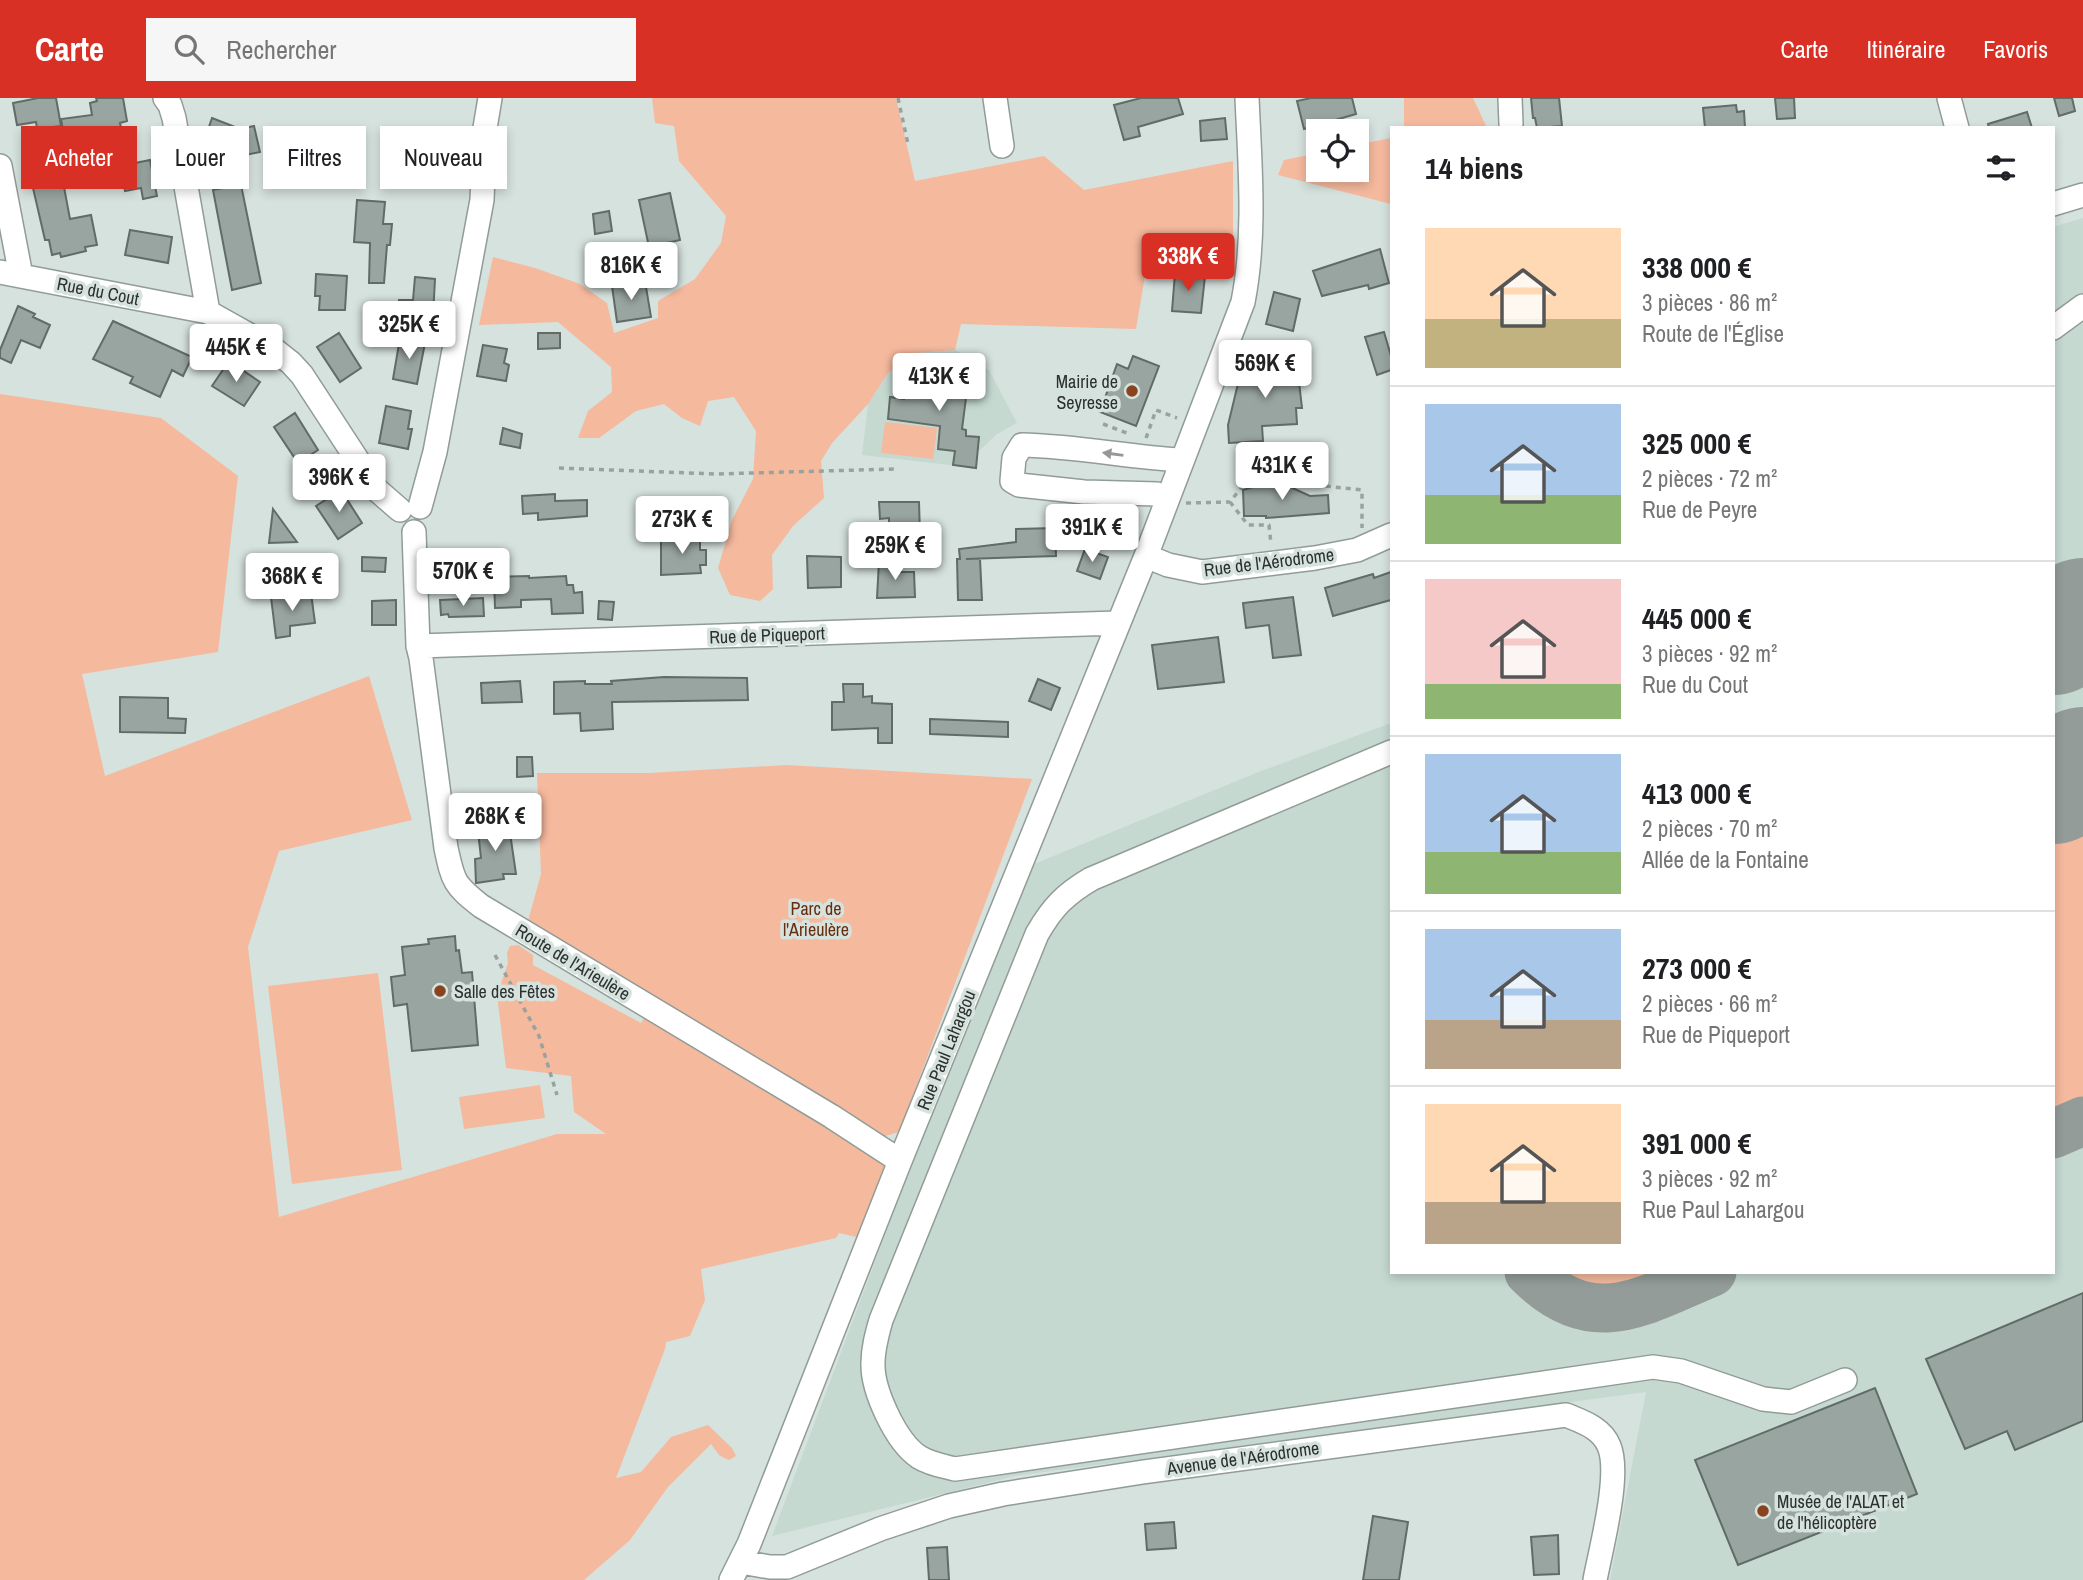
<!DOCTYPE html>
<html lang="fr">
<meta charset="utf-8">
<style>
:root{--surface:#fff;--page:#f6f6f6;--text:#202124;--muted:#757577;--line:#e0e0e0;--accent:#d93025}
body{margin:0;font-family:"Archivo Narrow",sans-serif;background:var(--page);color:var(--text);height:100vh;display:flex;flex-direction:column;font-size:26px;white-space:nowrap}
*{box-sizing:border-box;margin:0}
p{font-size:23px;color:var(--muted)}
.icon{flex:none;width:38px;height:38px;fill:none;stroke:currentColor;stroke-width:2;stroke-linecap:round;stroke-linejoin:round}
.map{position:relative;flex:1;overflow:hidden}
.drawer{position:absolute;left:1390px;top:28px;width:665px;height:1148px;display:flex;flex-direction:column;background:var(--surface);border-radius:0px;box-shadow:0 4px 10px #0003}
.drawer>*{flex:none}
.guide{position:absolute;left:21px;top:28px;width:665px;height:63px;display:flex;gap:14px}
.tools{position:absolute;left:1306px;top:21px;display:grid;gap:14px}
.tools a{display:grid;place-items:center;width:63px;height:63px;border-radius:0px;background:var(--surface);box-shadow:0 4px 10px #0003;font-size:35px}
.price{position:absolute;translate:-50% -60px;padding:0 16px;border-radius:7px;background:#fff;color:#222;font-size:23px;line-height:46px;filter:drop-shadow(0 2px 4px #0008)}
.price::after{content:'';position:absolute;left:50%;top:42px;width:21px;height:16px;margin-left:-10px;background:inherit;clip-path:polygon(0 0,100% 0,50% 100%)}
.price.active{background:var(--accent);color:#fff}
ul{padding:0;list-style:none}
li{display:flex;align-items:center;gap:21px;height:175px;padding:0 35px}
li+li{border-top:2px solid var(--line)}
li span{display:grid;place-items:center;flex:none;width:196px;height:140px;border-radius:0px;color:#555}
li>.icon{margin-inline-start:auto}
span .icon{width:84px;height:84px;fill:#fffc;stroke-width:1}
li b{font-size:30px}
h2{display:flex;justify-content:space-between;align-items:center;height:84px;padding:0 35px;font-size:30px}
.tag{padding:0 24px;border-radius:0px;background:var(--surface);box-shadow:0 4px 10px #0003;font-size:24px;line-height:63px}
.tag.active{background:var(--accent);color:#fff}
header{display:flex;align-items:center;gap:42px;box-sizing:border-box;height:98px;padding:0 35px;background:var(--accent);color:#fff}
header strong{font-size:33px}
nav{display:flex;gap:38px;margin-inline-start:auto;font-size:24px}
.search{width:490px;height:63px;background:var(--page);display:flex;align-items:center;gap:18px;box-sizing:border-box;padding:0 24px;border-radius:0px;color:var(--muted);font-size:26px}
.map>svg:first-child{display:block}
.built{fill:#c5d9d1}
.green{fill:#f5b99e}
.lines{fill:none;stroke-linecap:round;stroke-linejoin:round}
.taxiway{stroke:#939c98;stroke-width:49}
.runway{stroke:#939c98;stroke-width:124}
.building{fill:#99a5a0;stroke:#616b67;stroke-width:2}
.minor-casing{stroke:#919c98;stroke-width:26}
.path{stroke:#99a29f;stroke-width:3.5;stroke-dasharray:5 5;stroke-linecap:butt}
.minor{stroke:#fff;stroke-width:23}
.oneway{fill:#969896}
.poi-dot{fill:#89431f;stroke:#d6e2de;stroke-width:2.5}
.labels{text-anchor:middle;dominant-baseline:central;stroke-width:7;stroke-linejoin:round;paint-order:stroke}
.street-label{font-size:18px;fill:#2c302e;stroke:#d6e2de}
.poi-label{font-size:18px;fill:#2c302e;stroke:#d6e2de;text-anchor:start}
.park-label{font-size:18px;fill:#672d0e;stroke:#d6e2de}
</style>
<header>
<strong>Carte</strong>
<div class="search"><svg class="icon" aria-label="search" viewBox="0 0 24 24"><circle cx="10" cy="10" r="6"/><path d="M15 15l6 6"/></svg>Rechercher</div>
<nav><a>Carte</a><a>Itinéraire</a><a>Favoris</a></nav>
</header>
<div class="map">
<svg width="2083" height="1482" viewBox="0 0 2083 1482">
<rect width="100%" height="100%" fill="#d6e2de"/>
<path class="built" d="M2083 120V1482H1610L1646 1294 1015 1378 772 1438 888 1129 1029 768 1256 675 1391 625V1174H2053V129Z
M955 252 989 272 1017 325 997 336 978 354 976 370 862 357 868 306 888 275 917 255Z"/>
<path class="green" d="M652 0H896L915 83 1044 58 1084 92 1233 63V152L1150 148 1136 231 961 226 955 252 917 255 888 275 868 306 832 345 821 363 824 400 793 428 772 457 773 491 760 503 730 497 718 470 732 422 753 381 756 333 734 299 708 303 700 328 682 320 664 306 636 313 599 340H578L588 313 612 294 611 269 558 224 479 227 493 159 535 170 580 186 607 205 614 235 658 220V203L695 181 721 145 726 118 679 63 674 28 655 25Z
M1404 0H1473L1487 30H1404Z
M1391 40V106L1278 77 1284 62 1318 55V72H1356V47Z
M0 296 161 320 238 378 218 554 82 576 105 678 369 578 412 722 279 753 248 849 279 1119 557 1036H606L574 1014 571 978 506 970 497 897 508 865 507 855 510 848 518 847 533 857V867L641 925 645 918 888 1064 861 1140 839 1135 836 1140 701 1171 705 1202 690 1238 666 1244 665 1251 616 1380 641 1374 671 1339 708 1327 732 1350 736 1358 729 1362 720 1358 711 1346 668 1389 630 1442 584 1482H0Z
M885 324 937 330 933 361 881 355Z
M786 667 1032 681 899 1034 882 1039 528 823 541 776 537 675H649Z
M2083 733V1001L2053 1013V746Z
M378 875 402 1072 292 1086 268 888Z
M540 987 545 1020 464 1031 459 999Z
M1559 1174H1660C1623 1191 1594 1198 1559 1174Z"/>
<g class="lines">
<path class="taxiway" d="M2053 1036 2083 1023
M1529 1174C1593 1238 1642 1203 1712 1174"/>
<path class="runway" d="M2053 535 2083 522
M2053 684 2083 671"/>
</g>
<path class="building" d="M38 0H56L61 28 37 31 36 24 17 27 13 5Z
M96 0H123L127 23 120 25 122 35 66 48 61 21 92 17 90 5 97 3Z
M1141 0H1178L1183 16 1138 29 1140 38 1124 42 1114 7Z
M1311 0H1352L1356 16 1304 31 1297 3Z
M1531 0H1559L1562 28 1537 30 1535 20H1533Z
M1775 0H1794L1795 20 1777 21Z
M2054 0H2072L2075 13 2059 18Z
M1736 7 1737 14 1744 13 1745 30H1705L1703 10Z
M2027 14 2032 30H1989L1988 26Z
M212 20 240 31 254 28 260 54 241 58 243 66 237 67 261 185 232 192 213 92 228 89 220 60 201 52Z
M1225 20 1227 41 1201 43 1200 23Z
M55 59 61 90 64 89 70 121 91 117 97 147 85 149 86 153 61 159 60 155 52 157 49 142H45L27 64Z
M150 62 157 98 143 101 141 90 125 93 120 68Z
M670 95 680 142 649 149 639 102Z
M357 102 385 104 383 126H392L390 147H387L384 185H369L370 145 354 144Z
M609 113 612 133 595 136 593 116Z
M130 132 172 139 168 165 125 157Z
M1380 151 1389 185 1369 191 1368 187 1322 198 1313 173Z
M1175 175 1205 178 1201 215 1172 213Z
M316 176 347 178 345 212H319L320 198H315Z
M415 179 435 181 433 218 398 216 399 202H413Z
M645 183 651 219 617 224 612 188Z
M1274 194 1300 201 1293 233 1266 226Z
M18 208 35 216 33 219 50 227 40 250 21 242 11 265 0 260V252Z
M113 223 192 259 183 278 172 272 160 299 130 285 133 279 93 261Z
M1384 234 1391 258V272L1377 277 1365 239Z
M339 235 361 270 340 284 317 249Z
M538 235H560V250L538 251Z
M400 240 425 245 417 286 393 281Z
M483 247 507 251 504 265 509 267 506 283 477 278Z
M1133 258 1159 268 1136 328 1100 314 1117 266 1128 271Z
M1296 258 1302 310H1296L1297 326 1262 328 1263 343 1229 345 1228 327 1241 273 1251 276 1253 264 1274 269 1273 260Z
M229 263 260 284 244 308 212 288Z
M941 270 960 272 957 299 966 300 962 331 966 332V338L979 339 976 370 953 367 955 353 938 351 940 328 888 321 890 299 904 301 906 283 916 284 925 276 930 277Z
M386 308 411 313 408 331H412L408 351 379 345Z
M295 315 318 352 298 365 274 329Z
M503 330 522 336 520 350 500 346Z
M1266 385 1286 387 1310 398 1328 397 1329 415 1266 420V418H1244L1243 392Z
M341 392 362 425 338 441 316 408Z
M555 396V403L587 402V418L538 422V415L523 416 522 398Z
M879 404H919L920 437H889V420L880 421Z
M273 411 297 444 269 445Z
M1062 414H1076L1077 436H1062Z
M1055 430 1056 458 966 461H980L982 502H958L957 461H960L959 451 1016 444V431Z
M661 440H700V452H706V467H700L701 475 661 477Z
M1085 451 1108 459 1100 481 1077 473Z
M807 458 841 459V489L808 490Z
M362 459 386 460 385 474 362 473Z
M879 463H894V474H914L915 499 877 500Z
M1391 474V502L1333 518 1325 490 1373 476 1374 480Z
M529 478V480L566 478 567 487H573L574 495 582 494 583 515 552 516 551 501 521 502V509L495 510 494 479Z
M311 495 315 525 290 528V538L276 540 271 499Z
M1293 499 1301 557 1273 560 1269 527 1246 530 1243 505Z
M483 500 484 518 449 519 448 516 441 517 440 502Z
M396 502V527H372V503Z
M599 503 614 504 612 522 598 521Z
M1218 539 1224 584 1158 591 1152 547Z
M664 579 747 580 748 602 612 604 613 631 581 633 580 615 554 616V584L585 583V586H612L611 583Z
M1038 581 1060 590 1051 612 1029 603Z
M520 583 522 604 482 605 481 585Z
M843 586H863V599L872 598V605L892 606V645H878V630L832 632V604H844Z
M120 599 168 600V620L186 621 185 635 120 634Z
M930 621 1008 624V639L930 636Z
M517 659H532L533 678 517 679Z
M508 721 516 776H503L504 781 476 785 475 761 481 760 478 733 493 732 492 723Z
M455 838 456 853 459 852 462 875 472 874 478 947 412 953 407 906 394 908 391 879 405 877 402 849 429 846 428 841Z
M2083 1195V1323L2015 1352 2007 1333 1965 1351 1926 1261Z
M1875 1290 1917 1396 1738 1467 1695 1362Z
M1373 1418 1408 1424 1399 1482H1363Z
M1174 1424 1176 1450 1147 1452 1145 1426Z
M1558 1437 1559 1476 1534 1477 1531 1439Z
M947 1449 949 1482H929L927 1450Z"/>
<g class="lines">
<defs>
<path id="minor" d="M165 0 170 7 174 20 208 214
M995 0 1002 48
M1510 0 1511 26
M1949 0 1957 30
M0 68 21 178
M2053 106 2083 97
M0 174 208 214 272 250 291 265 302 277 377 392 400 412
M2053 230 2083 208
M1167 401 1157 396 1084 394 1019 387 1012 383 1014 360 1022 347C1075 348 1128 359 1181 362
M420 409 435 354 482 102 485 30 490 0
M414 434 418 548 421 560 446 750C453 783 454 787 481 808L831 1018 900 1063
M1146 458 1168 467 1202 474 1315 460 1357 452 1391 437
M418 548 1117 525
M1391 654 1091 781C1064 797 1052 810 1037 836L881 1222C877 1236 873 1250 873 1265 872 1292 896 1344 919 1359 930 1366 943 1368 955 1371L1653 1269 1681 1273 1763 1301 1791 1304 1845 1282
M741 1464 770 1469H787L880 1431 949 1408 1003 1396 1143 1374 1566 1317C1583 1324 1602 1330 1609 1348 1621 1376 1601 1450 1595 1482
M731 1482 749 1446 900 1063 1146 458 1243 204C1256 137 1250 68 1247 0"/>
</defs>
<use href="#minor" class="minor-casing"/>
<path class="path" d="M898 0 908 46
M1103 326 1127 335
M1146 340 1156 312 1177 320
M1322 359 1325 388 1362 392V430
M559 370 716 376 895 371
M1230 404 1248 427H1269L1271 446
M1186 405 1230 404 1262 363
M495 857 539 938 557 997"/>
<use href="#minor" class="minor"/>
</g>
<defs><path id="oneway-solid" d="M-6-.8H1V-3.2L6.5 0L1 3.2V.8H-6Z" transform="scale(1.75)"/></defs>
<use class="oneway" href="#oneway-solid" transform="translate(1113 356) rotate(-172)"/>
<g class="poi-dot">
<circle cx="1132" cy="293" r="7"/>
<circle cx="440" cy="893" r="7"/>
<circle cx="1763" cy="1413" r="7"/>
</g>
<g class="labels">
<g class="street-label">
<text transform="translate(98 193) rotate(11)">Rue du Cout</text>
<text transform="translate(1269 464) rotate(-7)">Rue de l'Aérodrome</text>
<text transform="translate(767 537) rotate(-2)">Rue de Piqueport</text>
<text transform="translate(573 864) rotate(31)">Route de l'Arieulère</text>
<text transform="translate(946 952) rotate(-68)">Rue Paul Lahargou</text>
<text transform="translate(1243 1360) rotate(-8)">Avenue de l'Aérodrome</text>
</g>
<g class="poi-label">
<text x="1118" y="283" text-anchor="end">Mairie de<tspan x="1118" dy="21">Seyresse</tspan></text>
<text x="454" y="893">Salle des Fêtes</text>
<text x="1777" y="1403">Musée de l'ALAT et<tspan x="1777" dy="21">de l'hélicoptère</tspan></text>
</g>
<g class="park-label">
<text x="816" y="810">Parc de<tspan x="816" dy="21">l'Arieulère</tspan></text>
</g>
</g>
</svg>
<div class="tools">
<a><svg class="icon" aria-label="locate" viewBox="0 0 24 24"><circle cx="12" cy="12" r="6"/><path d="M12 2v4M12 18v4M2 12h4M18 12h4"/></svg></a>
</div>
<b class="price active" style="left:1188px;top:195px">338K €</b>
<b class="price" style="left:631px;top:204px">816K €</b>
<b class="price" style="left:409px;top:263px">325K €</b>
<b class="price" style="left:236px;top:286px">445K €</b>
<b class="price" style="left:1265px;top:302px">569K €</b>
<b class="price" style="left:939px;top:315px">413K €</b>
<b class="price" style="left:1282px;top:404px">431K €</b>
<b class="price" style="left:339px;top:416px">396K €</b>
<b class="price" style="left:682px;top:458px">273K €</b>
<b class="price" style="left:1092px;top:466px">391K €</b>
<b class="price" style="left:895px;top:484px">259K €</b>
<b class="price" style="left:463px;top:510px">570K €</b>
<b class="price" style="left:292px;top:515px">368K €</b>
<b class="price" style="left:495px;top:755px">268K €</b>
<div class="guide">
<a class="tag active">Acheter</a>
<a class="tag">Louer</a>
<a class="tag">Filtres</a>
<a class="tag">Nouveau</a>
</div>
<section class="drawer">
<h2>14 biens<svg class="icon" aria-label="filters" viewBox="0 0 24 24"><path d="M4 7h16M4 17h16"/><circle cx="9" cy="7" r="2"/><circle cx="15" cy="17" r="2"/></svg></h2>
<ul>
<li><span style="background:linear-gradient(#ffd9b3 65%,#c2b280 0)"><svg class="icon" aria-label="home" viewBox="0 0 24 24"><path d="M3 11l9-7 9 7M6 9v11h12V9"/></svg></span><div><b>338 000 €</b><p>3 pièces · 86 m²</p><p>Route de l'Église</p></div></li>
<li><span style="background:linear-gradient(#a9c7e8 65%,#8fb573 0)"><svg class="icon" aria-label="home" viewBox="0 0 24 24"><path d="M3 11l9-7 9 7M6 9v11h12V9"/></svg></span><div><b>325 000 €</b><p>2 pièces · 72 m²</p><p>Rue de Peyre</p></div></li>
<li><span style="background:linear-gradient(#f6c9c9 75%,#8fb573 0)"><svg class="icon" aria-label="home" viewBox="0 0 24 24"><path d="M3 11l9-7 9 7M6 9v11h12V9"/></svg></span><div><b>445 000 €</b><p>3 pièces · 92 m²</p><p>Rue du Cout</p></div></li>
<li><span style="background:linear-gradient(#a9c7e8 70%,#8fb573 0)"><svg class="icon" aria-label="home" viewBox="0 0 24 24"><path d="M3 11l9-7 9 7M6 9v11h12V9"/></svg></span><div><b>413 000 €</b><p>2 pièces · 70 m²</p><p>Allée de la Fontaine</p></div></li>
<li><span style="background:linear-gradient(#a9c7e8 65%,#b9a48a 0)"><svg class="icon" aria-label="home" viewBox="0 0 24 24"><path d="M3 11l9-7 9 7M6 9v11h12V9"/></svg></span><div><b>273 000 €</b><p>2 pièces · 66 m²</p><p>Rue de Piqueport</p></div></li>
<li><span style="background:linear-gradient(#ffd9b3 70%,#b9a48a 0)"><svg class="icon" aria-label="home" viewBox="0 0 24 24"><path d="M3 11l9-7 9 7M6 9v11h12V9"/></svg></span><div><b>391 000 €</b><p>3 pièces · 92 m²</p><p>Rue Paul Lahargou</p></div></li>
</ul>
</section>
</div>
